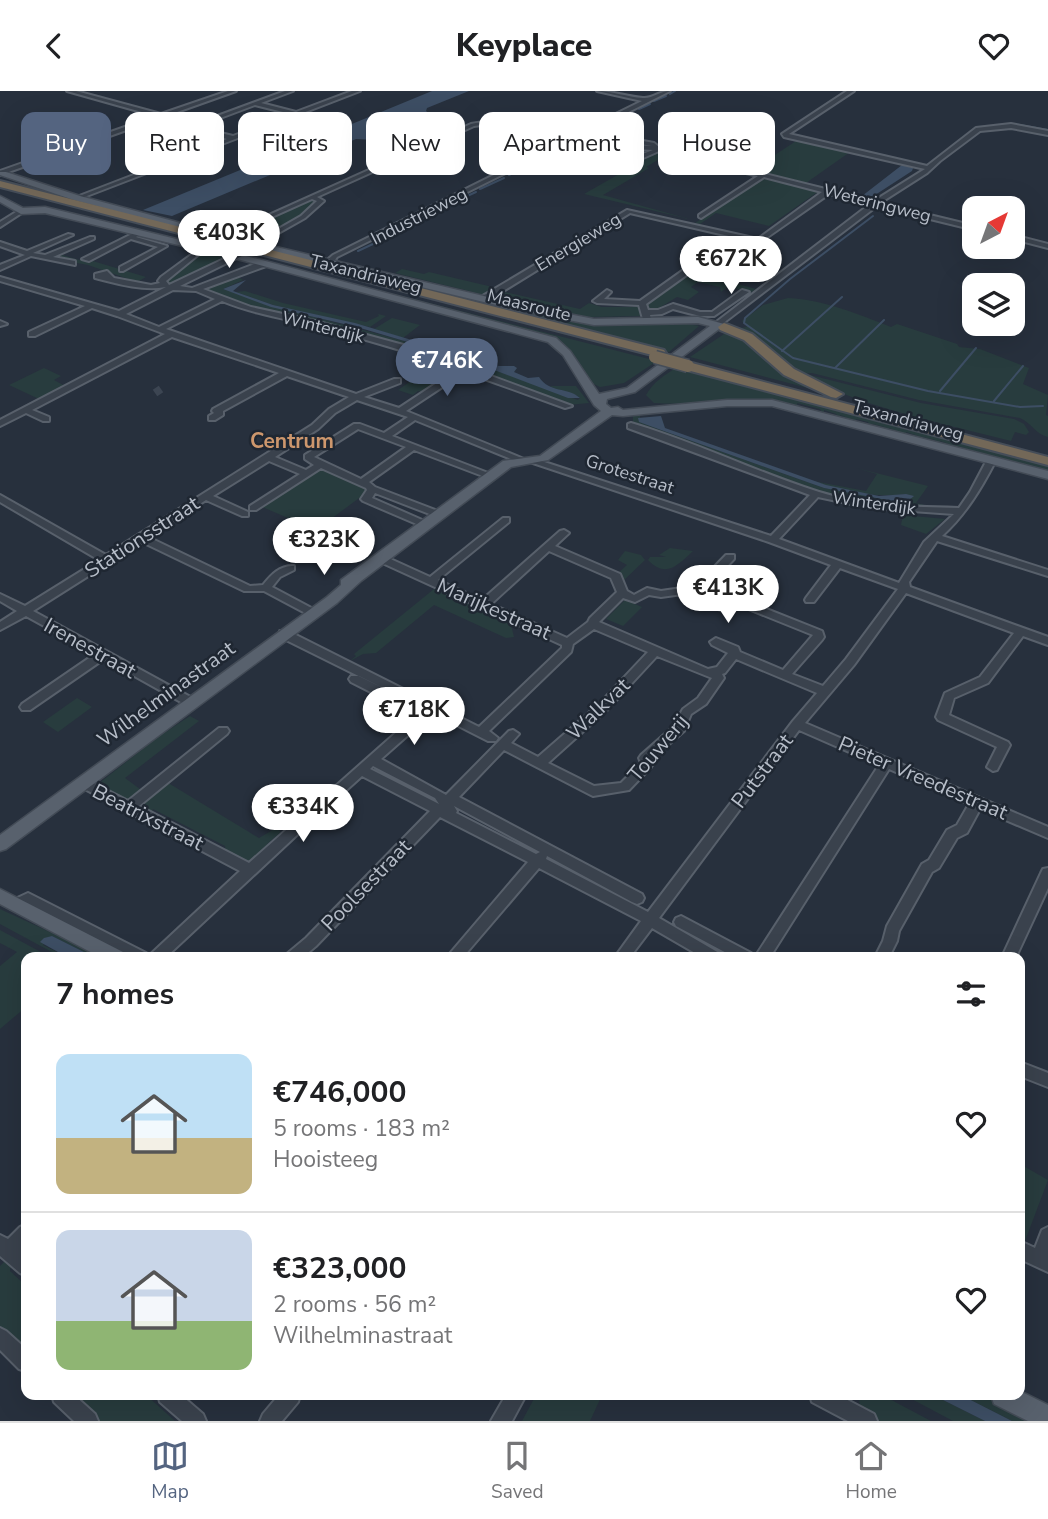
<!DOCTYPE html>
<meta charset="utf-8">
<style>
:root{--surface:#fff;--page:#f6f6f6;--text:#202124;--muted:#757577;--line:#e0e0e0;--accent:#546480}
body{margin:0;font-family:"Nunito Sans",sans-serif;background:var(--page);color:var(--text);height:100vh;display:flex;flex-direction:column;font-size:26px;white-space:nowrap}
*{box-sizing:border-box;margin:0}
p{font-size:23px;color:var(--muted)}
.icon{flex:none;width:38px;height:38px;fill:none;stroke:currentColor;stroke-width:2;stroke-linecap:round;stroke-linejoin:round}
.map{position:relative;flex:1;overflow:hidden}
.panel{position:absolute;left:21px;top:861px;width:1004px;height:448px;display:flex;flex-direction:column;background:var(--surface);border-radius:14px;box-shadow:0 7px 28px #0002}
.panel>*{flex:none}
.guide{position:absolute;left:21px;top:21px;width:1006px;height:63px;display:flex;gap:14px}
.needle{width:46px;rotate:41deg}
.controls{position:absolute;left:962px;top:105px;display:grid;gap:14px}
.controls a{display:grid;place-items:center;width:63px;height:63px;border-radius:14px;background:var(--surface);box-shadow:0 7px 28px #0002;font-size:35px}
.price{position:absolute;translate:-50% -60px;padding:0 16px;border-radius:24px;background:#fff;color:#222;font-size:23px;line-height:46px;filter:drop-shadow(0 2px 4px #0008)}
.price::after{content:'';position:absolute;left:50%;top:42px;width:21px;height:16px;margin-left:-10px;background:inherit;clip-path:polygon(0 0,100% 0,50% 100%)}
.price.on{background:var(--accent);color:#fff}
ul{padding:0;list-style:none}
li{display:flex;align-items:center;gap:21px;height:175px;padding:0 35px}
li+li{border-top:2px solid var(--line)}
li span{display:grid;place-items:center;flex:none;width:196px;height:140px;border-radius:14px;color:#555}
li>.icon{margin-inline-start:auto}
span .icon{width:84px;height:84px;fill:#fffc;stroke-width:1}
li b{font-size:30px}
h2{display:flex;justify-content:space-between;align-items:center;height:84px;padding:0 35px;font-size:30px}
.tag{padding:0 24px;border-radius:14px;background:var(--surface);box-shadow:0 7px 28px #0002;font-size:24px;line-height:63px}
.tag.on{background:var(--accent);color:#fff}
header{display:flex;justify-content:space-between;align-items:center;height:91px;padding:0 35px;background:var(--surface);font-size:32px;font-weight:800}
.tabs{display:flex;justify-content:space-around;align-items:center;height:98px;border-top:2px solid var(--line);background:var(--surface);font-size:19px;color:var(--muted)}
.tabs a{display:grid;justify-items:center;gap:4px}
.tabs .on{color:var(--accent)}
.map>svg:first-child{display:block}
.green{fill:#283c3e}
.water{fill:#3d4e64}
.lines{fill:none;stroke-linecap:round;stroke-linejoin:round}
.stream{stroke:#3d4e64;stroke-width:2}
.minor-tunnel{stroke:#3c4552;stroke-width:8;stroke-dasharray:8 3.5;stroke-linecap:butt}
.minor-casing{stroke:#58606b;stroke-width:4}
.major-casing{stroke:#434b56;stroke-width:3}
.highway-casing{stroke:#454d58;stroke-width:4}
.minor{fill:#3a424d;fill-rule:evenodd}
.major{fill:#58616d;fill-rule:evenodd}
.highway{fill:#736858;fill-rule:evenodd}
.minor-bridge-far1-casing{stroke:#58606b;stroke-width:8;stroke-linecap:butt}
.minor-bridge-casing{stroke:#58606b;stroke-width:10;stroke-linecap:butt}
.highway-bridge-casing{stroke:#454d58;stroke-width:15;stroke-linecap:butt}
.minor-bridge-far1{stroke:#3a424d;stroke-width:6}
.minor-bridge{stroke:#3a424d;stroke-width:8}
.highway-bridge{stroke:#736858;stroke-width:12}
.labels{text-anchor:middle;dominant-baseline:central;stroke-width:5;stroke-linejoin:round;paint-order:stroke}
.far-street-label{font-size:18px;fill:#b6bdc8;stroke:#1f2732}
.far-quarter-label{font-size:21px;font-weight:bold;fill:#cd976d;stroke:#1f2732}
.street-label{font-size:21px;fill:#b6bdc8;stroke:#1f2732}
</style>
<header><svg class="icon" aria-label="back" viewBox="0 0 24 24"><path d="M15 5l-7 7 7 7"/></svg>Keyplace<svg class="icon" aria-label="heart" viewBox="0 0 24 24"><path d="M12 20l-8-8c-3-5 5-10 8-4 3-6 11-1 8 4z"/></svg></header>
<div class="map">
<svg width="1048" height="1330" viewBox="0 0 1048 1330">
<rect width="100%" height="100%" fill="#27303d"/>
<path class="green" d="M796 50 850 61 806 92 752 79Z
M658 61 668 63 646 76 649 77 603 104 689 128 584 103Z
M764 88 819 100 769 135 716 122 700 133 695 132Z
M312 109 316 111 300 126 261 148 243 146 258 148 252 152 234 146H242L236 145 241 139Z
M128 143 133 144 86 168 146 186 137 191 88 174 50 167 59 163 79 169Z
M251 156 598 234 681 232 699 235 669 261Z
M201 161 228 165 173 193 166 192 165 190Z
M233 162 657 270 624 292 600 296 590 291 562 251 553 247Z
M402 178 424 183 429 181 497 197 485 204 395 182Z
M695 181 756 198 750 202 729 195 721 201 720 196 698 191 691 196 699 201 688 209 677 206 659 217 660 219H647L648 211Z
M235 185 243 189 223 198C288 222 355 235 421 255L415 259 250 218 203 199Z
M245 200 283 212 366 231 379 225 378 223 386 225 370 236 273 214 236 201Z
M500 200 580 218 589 212 602 216H639L643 225 589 226 492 205Z
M788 207C825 209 858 223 891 236L897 233 957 253 959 256 980 258 1029 277 1023 293 1048 304 1046 324 1048 325V346C1035 343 1032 332 1020 327L919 309 812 282 801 283 734 238 747 236 742 230 763 214Z
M392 227 420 234 403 247 374 238Z
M727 241 739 246 783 282 819 300 690 266Z
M470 270 578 309 580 307C571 299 560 302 550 295H576L589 312 568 314 460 275Z
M436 272 459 280 425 302 418 300 413 304 398 299 418 285 413 282 423 274 429 277Z
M677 276 1048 375V382L972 362 970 359 957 355V358L954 357 952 354 940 350 941 354 937 353 935 349 922 346 924 349 920 348 918 345 906 341 907 345 889 337 890 340 887 339 884 336 872 333 873 336 870 335 868 331 856 328 857 331 840 324 841 327 838 326 836 323 824 319V322H822L820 318 797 312 798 315C750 305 702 315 654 312L646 304C654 290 664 285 677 276Z
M44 277 61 285 54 289 65 295 39 308 9 294Z
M810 284 921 312 1014 328 1024 333 1029 341 1026 344 1015 341 1011 350C942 332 869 318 805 286Z
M633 325H640V331L661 339 824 397 901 411 906 403C875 407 843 401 813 390L866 400 877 383 856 377 928 395 916 412 938 417 893 416 843 408 633 334Z
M320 376 366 397V402L316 439 260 415Z
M903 424 945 428 926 443 901 434Z
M670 457 693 460C678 474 666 488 648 469L650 466H666L659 464Z
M625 460 641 464 645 469 622 491 617 483 627 474 618 469Z
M434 498 510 530 514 546 506 547 434 514 376 562 363 563 350 570 356 565 354 563Z
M625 509 642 516 623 535 606 528Z
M77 607 92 616 58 641 43 631Z
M190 625 199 630 125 687 144 701 130 712 98 693 158 646Z
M165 690 259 747 276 737 281 741 267 753 266 757 254 765V770L244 772 226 762 225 755 153 718 151 723 138 715Z
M0 818 104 866H94L52 845 43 854 67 866H61L0 833Z
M0 839 50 866H26V916L0 938V875L17 861 0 852Z
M1020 1073 1048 1089 1025 1150 1020 1148Z
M6 1169 11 1173 10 1180 26 1195V1261L0 1236V1175Z
M71 1304H146L175 1330H99Z
M536 1304H602L590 1330H522Z
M859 1304H882L931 1330H880L860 1319Z
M904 1304H933L985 1330H953Z
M961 1304H982L1032 1330H1012Z"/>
<path class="water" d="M432 0H469L427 17 426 20 440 31 395 50 356 48 172 125 143 119Z
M902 74 913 77 912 80 872 106 862 105Z
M246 189 233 200 273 214 355 232 425 253 421 255 357 236 271 216 223 198Z
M474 268 499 275H514L517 277 514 281 528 287 539 286C549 302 568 296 580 307H568L470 270Z
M661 325 665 337 826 394 879 405 906 403 914 405 908 410 897 411 824 397 661 339 639 331 638 327Z
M52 845 94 866H67L40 851 44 847Z
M933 1304H961L1012 1330H985Z"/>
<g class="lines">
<path class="stream" d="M670 3 675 0
M654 10 666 5
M639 18 650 13
M1015 33 1048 39
M580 48 632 22
M541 68 568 54
M509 84 519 79
M480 98 504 87
M465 106 476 101
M443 118 460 109
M873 125 790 188 745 227 744 232 793 267 928 300 1020 316 1043 315
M420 129 437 121
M407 136 414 133
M358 160 375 152
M782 260 842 206
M835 277 884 229
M940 300 976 257
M994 310 1023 275"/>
<path class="minor-tunnel" d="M155 302 161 298"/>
<defs>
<path id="minor" d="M67 0H76L161 23 228 0H236L0 84V80L156 25Z
M285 0H293L261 12 296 21 352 0H360L79 108 74 107 227 48 196 39 193 34ZM255 14 291 23 233 45 200 37 199 35Z
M597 0C613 0 627 6 643 7 652 8 660 0 670 0L573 49 598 52V46L605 43 654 52 660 57 874 110 925 78 784 46 782 43 847 0H854L789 43 927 75 976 37 1011 33 1048 40V44L1011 37 980 40 940 70 927 82 880 112 975 135V139L877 115 718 236H715V232L870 113 829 103 759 152 630 122 487 210H481V206L627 119 758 148 822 101 764 86 701 127 699 126V124L758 85 659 60 641 68 599 58 598 56 568 51 337 166 332 173H326L325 171 333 164 562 50C533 42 505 30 474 35L317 106 324 110 305 127 266 149 261 148 301 125 317 110 312 108 225 147 220 146 471 33C504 26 535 39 567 47L642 10ZM606 47 652 55 603 52V48ZM604 56 653 59 640 64Z
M21 118 24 120 23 121 0 136V131Z
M136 141 141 142 136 146 167 155 123 180H120V176L158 156 131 148 89 170 82 168Z
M68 143 73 144 33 162 45 164 90 146H94V148L53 166 75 170V174L31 165 0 179V174L25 164 0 155V151L27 160Z
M1013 144 1048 153V157L1013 148Z
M202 156 205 158 204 159 166 190 169 194 228 166H231V170L180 195 192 197 260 171H266V175L203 198 251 216 315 230 418 258 572 315 565 317 465 281 406 320 524 368 519 371 516 370 415 329 392 345 496 385 491 388 488 387 414 359 369 391 375 396 443 422V426L440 427 375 402 372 407 429 432 431 434 426 437 363 410 361 408 367 399 366 397 321 377 256 419H250V415L300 383 269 370 213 405 248 421V425H242L206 409 148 446 250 495 263 494C271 484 280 474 294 475V479L280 486 272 496 317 520 318 522 317 524H309L264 500H244L142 451 33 520 196 609 198 612 196 615H188L104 568 30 619H22L20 616 22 613 95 563 26 525 0 539V531L17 520 0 510V503L25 515 99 469 0 411V404L106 464 312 334 329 318 349 306 287 285 223 320V324L215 329H209V325L214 322 212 320 213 318 279 282 172 246 32 319 49 326V330H43L26 322 0 335V329L165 243 117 225 92 217 35 245H29V241L85 215 0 190V186L119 220 166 196C143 200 118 193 95 187V183L107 180 114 187 151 194 160 192 158 190 161 186ZM173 199 196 200 215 208 159 236 126 223ZM222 210C251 222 281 227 312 234 361 247 410 261 458 278L399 317 364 306 400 292V288H394L356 303 166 238ZM357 309 408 326 384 342 360 333H354L305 364V368L314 374 306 379 275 366 318 338 335 322ZM358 338 406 356 361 388 314 366Z
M699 168 706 170 646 213 648 219H658L673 213 700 221H712L742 199 749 201 714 225H700L673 218 662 223 650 224 651 228 647 230 643 228 639 214 597 212 593 210 607 199 611 201 604 208 640 210Z
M0 230 7 233 0 235Z
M631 332C695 351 756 381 819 401 864 415 912 416 959 417L970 401 988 367H994L996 369C981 398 966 423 942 445L1048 479V485L937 450 909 491 910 496 1048 546V554L1023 545 988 592 954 607 949 624 1008 651 1010 654 997 679 993 680 987 676 997 656 938 629 936 626 945 602 980 586 1014 542 906 502 854 574 805 632 1048 736V747L980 718 967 742 957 747 939 777 932 781 899 840 897 850 889 866H875L883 850 887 835 922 773 929 769 947 739 957 734 969 713 889 678 770 866H755L879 674 799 639 659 827 719 862 721 866H702L652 837 630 866H615L641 830 539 777 463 866H447L528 771 440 726 316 855 303 866H286L288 862 306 847 430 720 362 685 299 742 166 866H150L152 862 240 780 79 695 77 692 79 689H87L128 710 219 637H227L229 640 227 643 139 715 249 772 416 624 351 591 349 588 351 585H359L423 617 280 546 279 543 280 540H288L479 636 562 557V554L378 470V466H386L430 486 503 427H509V431L438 489 482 509 560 440 564 439 569 442 555 455 620 483 627 500 634 504 647 497 661 500 696 495 726 464H734V468L706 497 716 509 727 513 743 495H751L752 497 751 499 733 520C713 522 710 510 697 501L661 506 649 504 635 511 623 507 599 531 708 578 717 576 728 562 712 554 710 551 716 547 738 556 740 561 783 579 813 544 741 515 740 513 741 511H749L822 540 824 546 822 549 792 583 823 595 846 568 898 498 840 477 814 511H806L805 509 806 507 831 474 769 451 527 370 532 367 535 368 771 445 810 404 628 337V333ZM818 406 870 417 954 423 924 451 899 492 779 448ZM549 460 611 487 617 501 590 527 588 531 567 547 491 513ZM594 538 648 561 600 612 538 666 511 652 519 643 513 639 509 640 446 704 381 668 433 622 488 650H496L498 647 489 640 571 561 573 553ZM657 565 712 587 698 607 683 618 674 635 641 664 639 667 641 672 621 692 594 695 548 672 608 618ZM736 568 817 602 793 630 648 821 546 768 547 765 632 811 637 813 642 811 644 807 642 803 459 706 504 659 589 703 593 705 629 699 651 676 653 673 652 668 684 640 691 623 706 613 724 587 722 583 725 582ZM373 675 435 707 439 713 370 678ZM454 715 540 761 536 763 456 722 457 720Z
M351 431 356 434 354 436 331 452H323V448Z
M1048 777V797L1016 866H1002L1041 782 1043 778Z
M28 802 146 862 148 866H128L28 814 16 820 11 818 9 814 11 810Z
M681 825 751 862 753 866H734L676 835 674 831 676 827Z
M1020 971 1048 982V996L1020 985Z
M26 1133V1154L21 1160 26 1165V1185L20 1182 0 1165V1144L8 1148 20 1136Z
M1048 1136V1181L1020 1168V1150L1035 1157 1042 1139Z
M0 1237 6 1240 26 1258V1280L19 1278 0 1259Z
M52 1304H74L95 1323 98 1330H74L54 1311Z
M158 1304H181L203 1323 206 1330H182L160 1311Z
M279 1304H300L298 1311 282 1330H260L263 1323Z
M506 1304H526L512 1330H491Z
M810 1304H838L874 1323 877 1330H848L812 1311Z"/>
<path id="major" d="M6 81 80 105 225 144 522 214 594 228 698 226 728 234V238H719L635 301 607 308 606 313 611 317 618 316 623 319 727 309H772L1048 380V388L772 315H727L623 325 612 324 548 369 511 376 361 490 337 512 6 758 0 760V744L327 506 341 494V489L503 370 540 365 601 320 594 314 563 264 548 251 241 169 45 122 21 123 0 111V105L23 117 45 116 246 165 556 247 570 260 599 303 627 297 710 235 698 232 594 234 522 220 220 148 74 109 0 84V81Z
M0 798 123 861 125 866H100L0 813Z
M1020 1300 1048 1314V1330H1028L994 1313 991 1304H1020Z"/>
<path id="highway" d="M0 90 664 259 666 262 664 265H656L0 96Z
M724 232 752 243 794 278 843 303 836 307 831 306 784 284 744 249 720 239 718 236Z
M688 271 1048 366V374L683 278 682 275Z"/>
</defs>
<use href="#minor" class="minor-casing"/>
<use href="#major" class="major-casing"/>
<use href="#highway" class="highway-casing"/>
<use href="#minor" class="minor"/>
<use href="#major" class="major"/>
<use href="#highway" class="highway"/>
<defs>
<path id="minor-bridge-far1" d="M260 150 264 148"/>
<path id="minor-bridge" d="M228 168 263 149"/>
<path id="highway-bridge" d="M655 266 688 275"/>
</defs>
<use href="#minor-bridge-far1" class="minor-bridge-far1-casing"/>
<use href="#minor-bridge" class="minor-bridge-casing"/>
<use href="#highway-bridge" class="highway-bridge-casing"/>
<use href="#minor-bridge-far1" class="minor-bridge-far1"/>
<use href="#minor-bridge" class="minor-bridge"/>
<use href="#highway-bridge" class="highway-bridge"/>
</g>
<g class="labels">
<g class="far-street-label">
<text transform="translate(877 112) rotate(14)">Weteringweg</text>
<text transform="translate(419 125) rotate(-27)">Industrieweg</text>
<text transform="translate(578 151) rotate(-31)">Energieweg</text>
<text transform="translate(366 183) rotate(14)">Taxandriaweg</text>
<text transform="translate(529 214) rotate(14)">Maasroute</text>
<text transform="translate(323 236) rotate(14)">Winterdijk</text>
<text transform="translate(908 329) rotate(15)">Taxandriaweg</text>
<text transform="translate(630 383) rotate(18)">Grotestraat</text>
<text transform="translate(874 412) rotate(8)">Winterdijk</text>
</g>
<g class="far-quarter-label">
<text x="292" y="350">Centrum</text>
</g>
<g class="street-label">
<text transform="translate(142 446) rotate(-33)">Stationsstraat</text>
<text transform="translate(494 518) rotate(24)">Marijkestraat</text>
<text transform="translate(90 557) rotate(29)">Irenestraat</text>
<text transform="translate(166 603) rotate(-36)">Wilhelminastraat</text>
<text transform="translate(598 618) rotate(-44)">Walkvat</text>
<text transform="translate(658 657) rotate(-50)">Touwerij</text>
<text transform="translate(762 680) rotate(-53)">Putstraat</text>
<text transform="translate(923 687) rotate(23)">Pieter Vreedestraat</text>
<text transform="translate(148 726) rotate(27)">Beatrixstraat</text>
<text transform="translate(366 794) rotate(-46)">Poolsestraat</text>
</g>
</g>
</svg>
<div class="controls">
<a><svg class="needle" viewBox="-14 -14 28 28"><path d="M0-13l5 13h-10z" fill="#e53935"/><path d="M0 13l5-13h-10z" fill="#757577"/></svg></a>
<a><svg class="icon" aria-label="layers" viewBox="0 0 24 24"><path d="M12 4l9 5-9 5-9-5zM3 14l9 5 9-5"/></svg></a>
</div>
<b class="price" style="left:229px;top:179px">€403K</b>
<b class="price" style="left:731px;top:205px">€672K</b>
<b class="price on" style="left:447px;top:307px">€746K</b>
<b class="price" style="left:324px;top:486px">€323K</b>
<b class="price" style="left:728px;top:534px">€413K</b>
<b class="price" style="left:414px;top:656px">€718K</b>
<b class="price" style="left:303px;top:753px">€334K</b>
<div class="guide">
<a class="tag on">Buy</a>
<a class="tag">Rent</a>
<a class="tag">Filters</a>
<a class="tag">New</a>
<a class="tag">Apartment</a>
<a class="tag">House</a>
</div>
<section class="panel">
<h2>7 homes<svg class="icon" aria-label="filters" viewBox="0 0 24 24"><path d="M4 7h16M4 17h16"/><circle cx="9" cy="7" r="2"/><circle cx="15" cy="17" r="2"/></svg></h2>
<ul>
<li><span style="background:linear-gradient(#bfe0f5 60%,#c2b280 0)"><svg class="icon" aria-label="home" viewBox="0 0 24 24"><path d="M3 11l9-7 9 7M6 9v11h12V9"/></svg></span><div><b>€746,000</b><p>5 rooms · 183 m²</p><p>Hooisteeg</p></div><svg class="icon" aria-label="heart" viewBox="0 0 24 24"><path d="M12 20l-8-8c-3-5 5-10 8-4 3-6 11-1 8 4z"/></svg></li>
<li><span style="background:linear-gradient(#c9d6e8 65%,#8fb573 0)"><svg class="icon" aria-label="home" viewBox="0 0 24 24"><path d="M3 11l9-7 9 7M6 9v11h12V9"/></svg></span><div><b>€323,000</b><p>2 rooms · 56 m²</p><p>Wilhelminastraat</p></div><svg class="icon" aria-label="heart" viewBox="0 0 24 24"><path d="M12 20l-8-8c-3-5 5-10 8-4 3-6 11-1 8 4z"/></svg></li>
</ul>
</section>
</div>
<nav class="tabs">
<a class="on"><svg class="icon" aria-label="map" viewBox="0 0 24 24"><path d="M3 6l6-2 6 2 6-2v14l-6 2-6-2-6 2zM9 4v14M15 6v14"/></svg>Map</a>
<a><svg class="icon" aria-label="saved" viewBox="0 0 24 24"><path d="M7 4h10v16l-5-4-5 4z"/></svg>Saved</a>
<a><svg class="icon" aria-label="home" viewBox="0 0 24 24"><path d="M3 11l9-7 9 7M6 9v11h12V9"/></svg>Home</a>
</nav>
